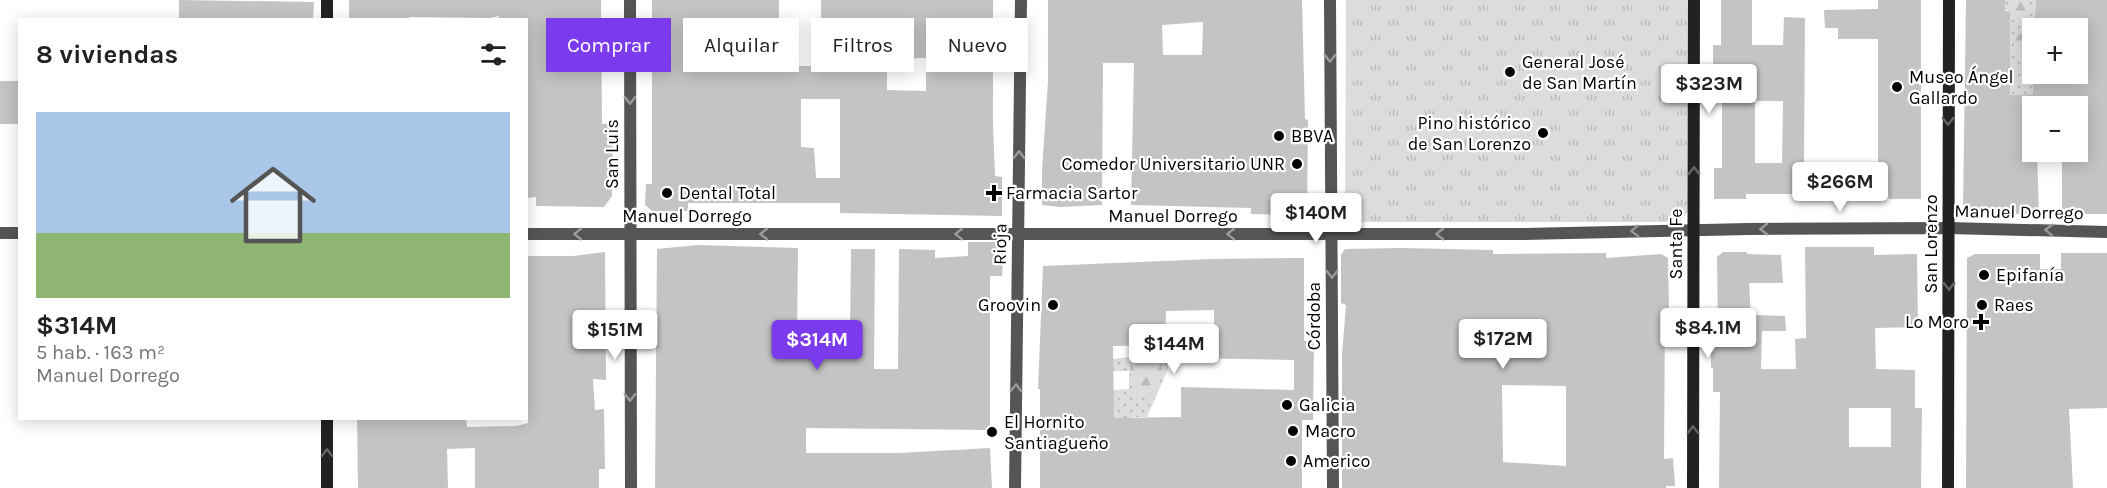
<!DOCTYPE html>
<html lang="es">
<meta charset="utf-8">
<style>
:root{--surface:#fff;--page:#f6f6f6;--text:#222;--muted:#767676;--accent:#7c3aed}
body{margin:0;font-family:Karla,sans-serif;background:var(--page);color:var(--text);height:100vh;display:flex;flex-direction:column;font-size:22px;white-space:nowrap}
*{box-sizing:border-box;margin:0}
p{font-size:20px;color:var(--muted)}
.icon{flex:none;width:33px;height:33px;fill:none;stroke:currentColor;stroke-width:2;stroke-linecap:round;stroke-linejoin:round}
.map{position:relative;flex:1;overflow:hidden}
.sheet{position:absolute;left:18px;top:18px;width:510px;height:402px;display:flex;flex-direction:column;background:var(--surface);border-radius:0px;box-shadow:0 3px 15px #0003}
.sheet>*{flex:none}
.guide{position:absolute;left:546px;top:18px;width:570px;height:54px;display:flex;gap:12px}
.buttons{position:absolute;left:2022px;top:18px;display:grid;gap:12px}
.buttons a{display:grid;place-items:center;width:66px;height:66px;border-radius:0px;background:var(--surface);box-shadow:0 3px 15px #0003;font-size:30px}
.price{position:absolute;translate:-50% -51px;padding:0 14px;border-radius:6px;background:#fff;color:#222;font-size:20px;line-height:39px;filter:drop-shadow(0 2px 3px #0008)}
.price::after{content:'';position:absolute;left:50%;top:36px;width:18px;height:14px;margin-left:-9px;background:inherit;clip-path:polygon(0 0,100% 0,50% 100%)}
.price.on{background:var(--accent);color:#fff}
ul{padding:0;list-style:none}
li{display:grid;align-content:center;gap:12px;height:318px;padding:0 18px}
li span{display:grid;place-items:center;height:186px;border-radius:0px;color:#555}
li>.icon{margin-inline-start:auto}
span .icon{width:108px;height:108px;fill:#fffc;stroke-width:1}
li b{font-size:26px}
h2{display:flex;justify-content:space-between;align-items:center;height:72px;padding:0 18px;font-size:26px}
.chip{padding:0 21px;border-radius:0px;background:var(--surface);box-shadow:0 3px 15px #0003;font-size:21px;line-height:54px}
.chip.on{background:var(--accent);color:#fff}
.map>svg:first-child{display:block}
.grass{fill:url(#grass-dots)}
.forest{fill:url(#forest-firs)}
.park{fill:url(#park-tufts)}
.building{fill:#c4c4c4;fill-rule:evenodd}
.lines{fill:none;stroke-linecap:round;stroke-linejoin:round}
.street{stroke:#555;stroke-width:12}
.secondary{stroke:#222;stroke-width:12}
.oneway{stroke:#999}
.oneway2{stroke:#646464}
.poi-dot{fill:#000;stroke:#fff;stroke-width:2}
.labels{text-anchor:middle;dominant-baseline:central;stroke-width:4.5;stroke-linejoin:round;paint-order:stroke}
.poi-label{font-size:18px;fill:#000;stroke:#fff;text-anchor:start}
.street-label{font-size:18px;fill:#000;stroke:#fff}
</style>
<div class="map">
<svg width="2107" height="488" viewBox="0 0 2107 488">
<defs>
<pattern id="grass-dots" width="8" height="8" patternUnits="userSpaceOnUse" patternTransform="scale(1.5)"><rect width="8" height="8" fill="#dcdcdc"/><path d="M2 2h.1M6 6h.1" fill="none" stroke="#bbb" stroke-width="1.8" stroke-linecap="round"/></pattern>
<pattern id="forest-firs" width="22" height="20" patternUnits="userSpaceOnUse" patternTransform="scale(1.5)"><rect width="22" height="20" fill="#dcdcdc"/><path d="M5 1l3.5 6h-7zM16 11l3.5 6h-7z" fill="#bbb"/></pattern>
<pattern id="park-tufts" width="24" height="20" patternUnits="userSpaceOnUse" patternTransform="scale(1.5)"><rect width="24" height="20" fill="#dcdcdc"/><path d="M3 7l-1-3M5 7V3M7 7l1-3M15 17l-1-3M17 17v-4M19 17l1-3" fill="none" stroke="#bbb"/></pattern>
</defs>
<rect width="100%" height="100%" fill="#fff"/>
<path class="grass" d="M2005 0H2036L2034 28H2032L2033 94 2010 95V11L2005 10Z
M1167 353 1168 369 1147 417H1131L1132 452 1114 454 1113 390 1129 389V371H1113V359Z"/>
<path class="forest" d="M2007 0H2020L2029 3 2030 7 2024 16 2013 20 2012 12Z
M2022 32 2030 33 2027 53 2016 55 2013 50 2015 39Z
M1150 355 1162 361 1159 388 1145 396 1134 393 1132 389 1130 362Z"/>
<path class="park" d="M1346 0H1692L1690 210 1678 222H1345Z"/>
<path class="building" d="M179 0 314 2 313 20H179Z
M349 0H601L602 124 613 123 612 196 604 207 536 206V197L526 198V20H499V16L490 18 418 17H409V20H349Z
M652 0H779V66H821V0H993V125L995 176 1002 177V216L840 213V203H688V211H652L645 205 646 184H652ZM926 58V91L887 90V59ZM801 99H840V178H816L814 148 801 147Z
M1048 0H1302L1305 119 1308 120 1307 215 1251 214V208L1131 205 1134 63H1103L1102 205 1060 207 1042 205V171L1048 81ZM1203 22 1202 55H1163L1162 25Z
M1721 0H1752V45H1783L1784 17 1805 18 1804 163 1878 162V39H1838V28H1825L1824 10 1878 9V0H1921V199H1889L1888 194H1746V199H1714V168H1722V101H1713V45H1721ZM1755 101H1783L1782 163H1755Z
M1966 0H2005V11H2010V95L2033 94V74H2078V28H2034L2036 0H2107V214H2062V152H2078V106H2032V152H2037L2039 214H1966L1963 207Z
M0 81H20V124H0Z
M968 242H998L1004 245 1002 276H990V430L806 428V453H899L990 448 992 488H655L657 249 698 245 798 248 797 337 850 338 851 249H875L874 369H898L899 249 935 250V258L968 256Z
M1805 247H1874V255L1917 254 1918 327 1875 328 1876 369 1915 370V408H1922L1921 488H1719L1720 392H1713V368H1711V331L1718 330 1717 257 1723 252H1747V254L1781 255 1783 283H1749L1751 315 1785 316 1786 331H1762L1761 369H1796L1795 339 1806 338ZM1849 408H1891V447H1849Z
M1402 248 1493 250V254L1606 253V258L1661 254 1668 258 1669 309H1665L1664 459 1673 458 1675 486H1666V488H1342V355L1346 305 1341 303V255L1345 249ZM1502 385 1566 386V466L1503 462Z
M605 252 606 380 593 379 595 410 604 409 605 469H599V488H475V448L447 449 448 488H358L357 418H466L467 427 516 426 528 423 526 256H573Z
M2061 253H2107V408L2069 409 2073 488H1966L1967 258 1975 254H2040V269H2061Z
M1304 258V341H1314L1313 420H1302V488H1040V389H1038L1043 266 1212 259ZM1214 310V339L1182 338 1181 358 1294 360V390L1181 387V417L1114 418 1113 346 1165 345 1166 311Z"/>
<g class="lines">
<path class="street" d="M630 0 631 488
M1330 0 1333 488
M0 233H20
M526 234H1523L1749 229 1949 228 2107 232
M1015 488 1021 0"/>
<path class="secondary" d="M327 0V20
M327 418V488
M1693 488 1694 0
M1948 488 1949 0"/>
</g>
<defs><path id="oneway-chevron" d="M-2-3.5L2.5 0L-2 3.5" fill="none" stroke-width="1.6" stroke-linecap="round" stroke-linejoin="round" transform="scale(1.5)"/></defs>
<g class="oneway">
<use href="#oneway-chevron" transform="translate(1330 58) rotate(90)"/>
<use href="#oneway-chevron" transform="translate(630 100) rotate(90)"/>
<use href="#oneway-chevron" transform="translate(1019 155) rotate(-89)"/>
<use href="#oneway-chevron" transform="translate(1764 229) rotate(180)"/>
<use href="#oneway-chevron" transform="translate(2049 230) rotate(-179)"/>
<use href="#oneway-chevron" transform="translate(1635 231) rotate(178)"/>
<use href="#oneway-chevron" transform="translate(578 234) rotate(-180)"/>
<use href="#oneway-chevron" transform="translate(764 234) rotate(-180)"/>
<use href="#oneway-chevron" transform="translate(959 234) rotate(-180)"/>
<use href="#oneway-chevron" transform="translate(1231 234) rotate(180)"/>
<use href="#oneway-chevron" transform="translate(1440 234) rotate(-180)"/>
<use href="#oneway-chevron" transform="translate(1332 274) rotate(90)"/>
<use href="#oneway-chevron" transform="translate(1016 388) rotate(-89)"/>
<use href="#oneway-chevron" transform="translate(630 397) rotate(90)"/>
</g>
<g class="oneway2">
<use href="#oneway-chevron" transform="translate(1948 121) rotate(90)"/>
<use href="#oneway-chevron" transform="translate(1694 171) rotate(-90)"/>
<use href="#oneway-chevron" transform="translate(1949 286) rotate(90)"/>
<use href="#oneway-chevron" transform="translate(1693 430) rotate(-90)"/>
<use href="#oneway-chevron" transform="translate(327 453) rotate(-90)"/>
</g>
<g class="poi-dot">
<circle cx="1510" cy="72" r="6"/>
<circle cx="1897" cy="87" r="6"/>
<circle cx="1543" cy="133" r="6"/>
<circle cx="1279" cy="136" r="6"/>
<circle cx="1297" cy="164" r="6"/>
<circle cx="667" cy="193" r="6"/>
<path d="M991 184h6v6h6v6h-6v6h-6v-6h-6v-6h6z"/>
<circle cx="1984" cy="275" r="6"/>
<circle cx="1053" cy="305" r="6"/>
<circle cx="1982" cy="305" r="6"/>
<path d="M1978 313h6v6h6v6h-6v6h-6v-6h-6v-6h6z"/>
<circle cx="1287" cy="405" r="6"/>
<circle cx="1293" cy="431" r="6"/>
<circle cx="992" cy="432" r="6"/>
<circle cx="1291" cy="461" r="6"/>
</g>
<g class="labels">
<g class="poi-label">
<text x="1522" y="62">General José<tspan x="1522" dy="21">de San Martín</tspan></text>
<text x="1909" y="77">Museo Ángel<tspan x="1909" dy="21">Gallardo</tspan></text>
<text x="1531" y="123" text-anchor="end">Pino histórico<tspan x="1531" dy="21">de San Lorenzo</tspan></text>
<text x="1291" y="136">BBVA</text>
<text x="1285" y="164" text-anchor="end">Comedor Universitario UNR</text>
<text x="679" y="193">Dental Total</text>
<text x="1006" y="193">Farmacia Sartor</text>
<text x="1996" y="275">Epifanía</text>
<text x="1041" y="305" text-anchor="end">Groovin</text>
<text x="1994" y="305">Raes</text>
<text x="1969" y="322" text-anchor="end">Lo Moro</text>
<text x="1299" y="405">Galicia</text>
<text x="1004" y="422">El Hornito<tspan x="1004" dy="21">Santiagueño</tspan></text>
<text x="1305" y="431">Macro</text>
<text x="1303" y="461">Americo</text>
</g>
<g class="street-label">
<text transform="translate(612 154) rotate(-90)">San Luis</text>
<text transform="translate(2019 212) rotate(1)">Manuel Dorrego</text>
<text x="687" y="216">Manuel Dorrego</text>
<text x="1173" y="216">Manuel Dorrego</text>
<text transform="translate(1000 244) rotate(-89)">Rioja</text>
<text transform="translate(1676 244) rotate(-90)">Santa Fe</text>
<text transform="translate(1931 244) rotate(-90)">San Lorenzo</text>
<text transform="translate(1314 316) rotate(-90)">Córdoba</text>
</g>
</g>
</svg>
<div class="buttons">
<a>+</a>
<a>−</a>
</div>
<b class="price" style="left:1709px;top:115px">$323M</b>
<b class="price" style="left:1840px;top:213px">$266M</b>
<b class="price" style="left:1316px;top:244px">$140M</b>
<b class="price" style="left:1708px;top:359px">$84.1M</b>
<b class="price" style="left:615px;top:361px">$151M</b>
<b class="price" style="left:1503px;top:370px">$172M</b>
<b class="price on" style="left:817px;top:371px">$314M</b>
<b class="price" style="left:1174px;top:375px">$144M</b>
<div class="guide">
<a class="chip on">Comprar</a>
<a class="chip">Alquilar</a>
<a class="chip">Filtros</a>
<a class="chip">Nuevo</a>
</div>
<section class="sheet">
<h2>8 viviendas<svg class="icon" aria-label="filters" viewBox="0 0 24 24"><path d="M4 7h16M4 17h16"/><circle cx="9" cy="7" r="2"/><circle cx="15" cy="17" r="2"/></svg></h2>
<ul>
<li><span style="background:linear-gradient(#a9c7e8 65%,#8fb573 0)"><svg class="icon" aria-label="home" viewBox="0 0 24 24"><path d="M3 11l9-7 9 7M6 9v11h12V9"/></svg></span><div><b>$314M</b><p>5 hab. · 163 m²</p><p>Manuel Dorrego</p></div></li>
</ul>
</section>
</div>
